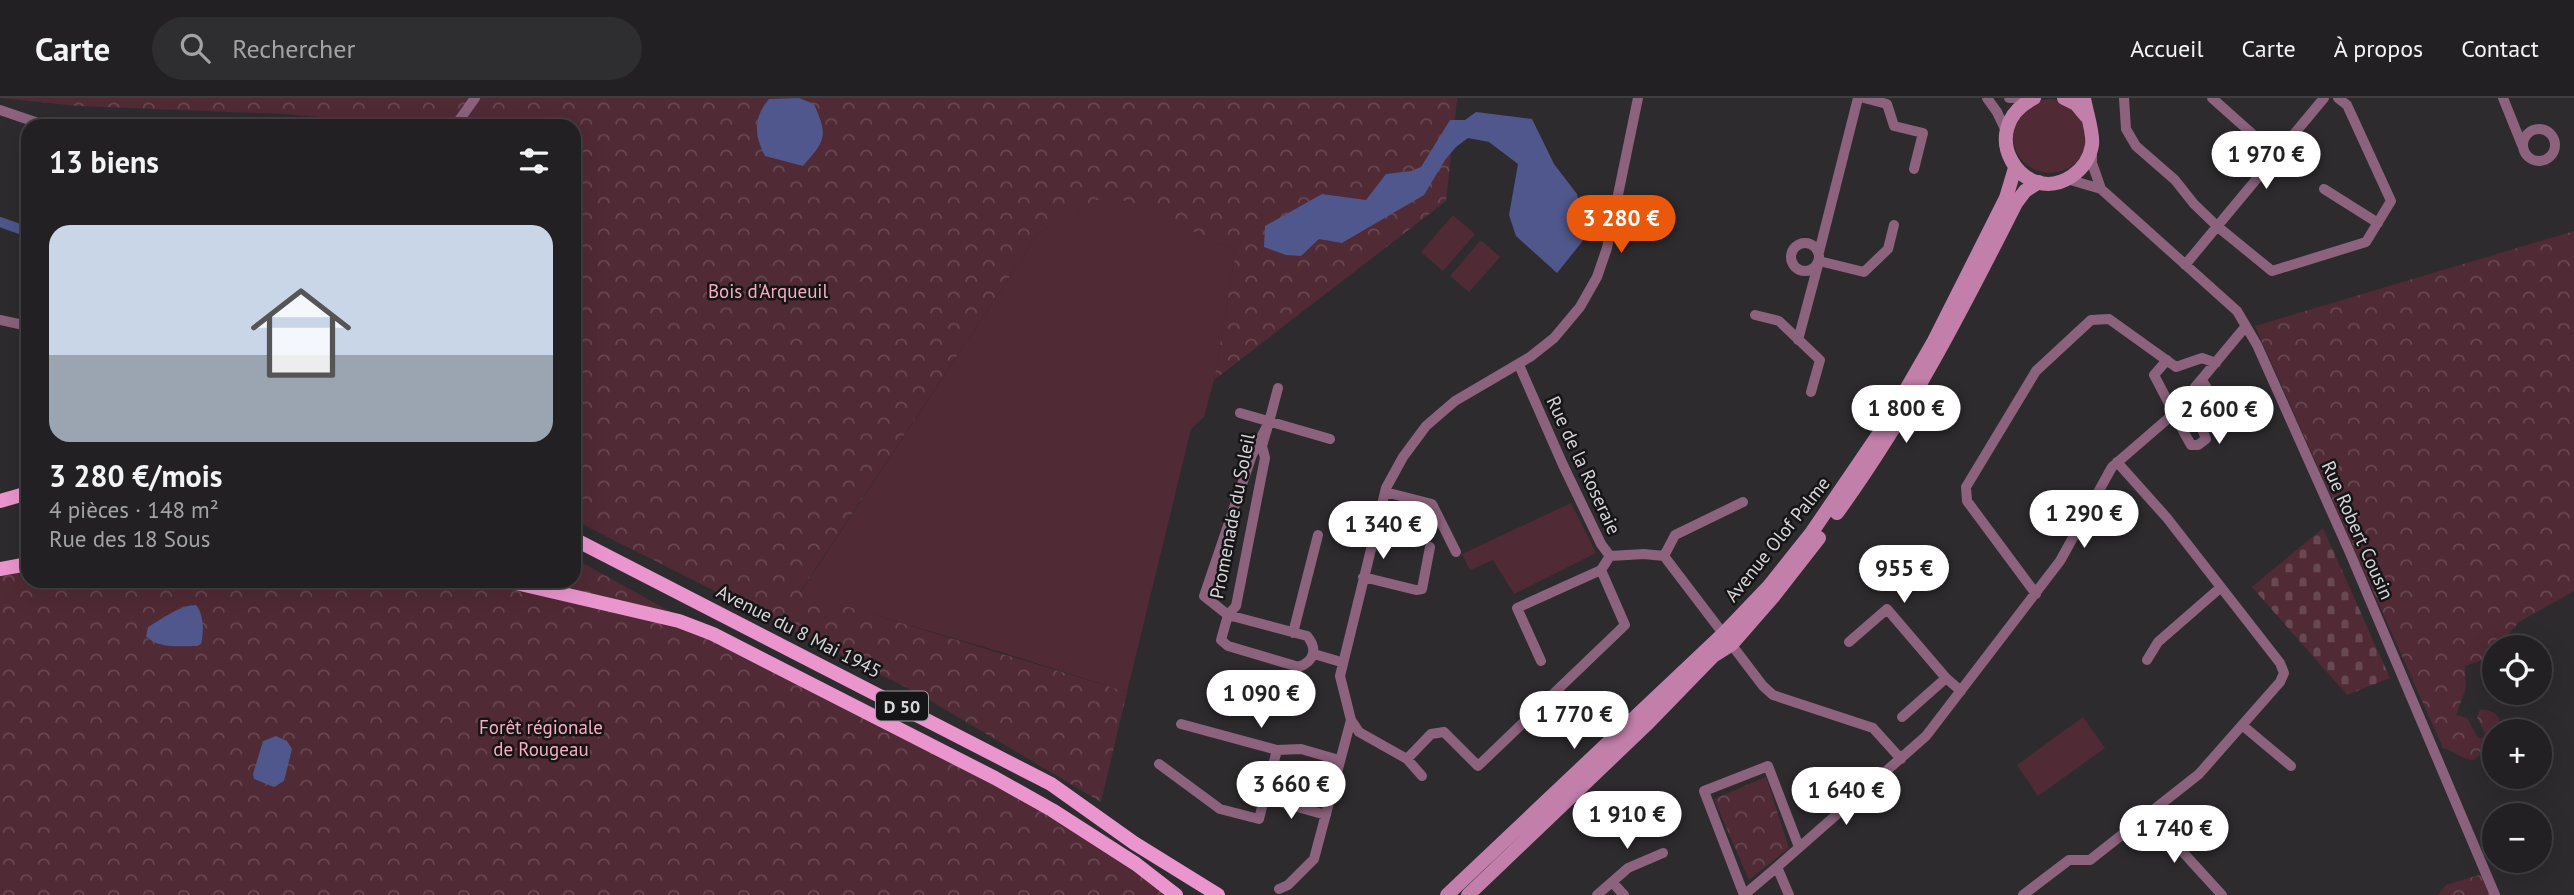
<!DOCTYPE html>
<html lang="fr">
<meta charset="utf-8">
<style>
:root{--surface:#222022;--page:#2e2d2f;--text:#f1f3f6;--muted:#a2a3a5;--line:#3f3e40;--accent:#ea580c}
body{margin:0;font-family:"PT Sans",sans-serif;background:var(--page);color:var(--text);height:100vh;display:flex;flex-direction:column;font-size:26px;white-space:nowrap}
*{box-sizing:border-box;margin:0}
p{font-size:23px;color:var(--muted)}
.icon{flex:none;width:38px;height:38px;fill:none;stroke:currentColor;stroke-width:2;stroke-linecap:round;stroke-linejoin:round}
.map{position:relative;flex:1;overflow:hidden}
.side{position:absolute;left:21px;top:21px;width:560px;height:469px;display:flex;flex-direction:column;background:var(--surface);border-radius:21px;box-shadow:0 7px 28px #0002,0 0 0 2px var(--line)}
.side>*{flex:none}
.controls{position:absolute;left:2482px;top:537px;display:grid;gap:14px}
.controls a{display:grid;place-items:center;width:70px;height:70px;border-radius:50%;background:var(--surface);box-shadow:0 7px 28px #0002,0 0 0 2px var(--line);font-size:35px}
.price{position:absolute;translate:-50% -60px;padding:0 16px;border-radius:24px;background:#fff;color:#222;font-size:23px;line-height:46px;filter:drop-shadow(0 2px 4px #0008)}
.price::after{content:'';position:absolute;left:50%;top:42px;width:21px;height:16px;margin-left:-10px;background:inherit;clip-path:polygon(0 0,100% 0,50% 100%)}
.price.active{background:var(--accent);color:#fff}
ul{padding:0;list-style:none}
li{display:grid;align-content:center;gap:14px;height:371px;padding:0 28px}
li+li{border-top:2px solid var(--line)}
li span{display:grid;place-items:center;height:217px;border-radius:21px;color:#555}
li>.icon{margin-inline-start:auto}
span .icon{width:126px;height:126px;fill:#fffc;stroke-width:1}
li b{font-size:30px}
h2{display:flex;justify-content:space-between;align-items:center;height:84px;padding:0 28px;font-size:30px}
header{display:flex;align-items:center;gap:42px;box-sizing:border-box;height:98px;padding:0 35px;background:var(--surface);border-bottom:2px solid var(--line)}
header strong{font-size:33px}
nav{display:flex;gap:38px;margin-inline-start:auto;font-size:24px}
.search{width:490px;height:63px;background:var(--page);display:flex;align-items:center;gap:18px;box-sizing:border-box;padding:0 24px;border-radius:38px;color:var(--muted);font-size:26px}
.map>svg:first-child{display:block}
.grass{fill:#502a35}
.forest{fill:url(#forest-crowns);fill-rule:evenodd}
.cemetery{fill:url(#cemetery-stones)}
.water{fill:#4f578c}
.lines{fill:none;stroke-linecap:round;stroke-linejoin:round}
.canal{stroke:#4f578c;stroke-width:10}
.minor{stroke:#8c627d;stroke-width:10}
.secondary{stroke:#c27faa;stroke-width:14}
.primary{stroke:#eb95ce;stroke-width:14}
.labels{text-anchor:middle;dominant-baseline:central;stroke-width:5;stroke-linejoin:round;paint-order:stroke}
.shield{fill:#151416;stroke:#9d9c9e;stroke-width:2}
.shield-label{font-size:18px;font-weight:bold;fill:#d7d6d8}
.park-label{font-size:19px;fill:#faadc1;stroke:#151416}
.street-label{font-size:19px;fill:#d7d6d8;stroke:#151416}
</style>
<header>
<strong>Carte</strong>
<div class="search"><svg class="icon" aria-label="search" viewBox="0 0 24 24"><circle cx="10" cy="10" r="6"/><path d="M15 15l6 6"/></svg>Rechercher</div>
<nav><a>Accueil</a><a>Carte</a><a>À propos</a><a>Contact</a></nav>
</header>
<div class="map">
<svg width="2574" height="797" viewBox="0 0 2574 797">
<defs>
<pattern id="forest-crowns" width="20" height="18" patternUnits="userSpaceOnUse" patternTransform="scale(1.75)"><rect width="20" height="18" fill="#502a35"/><path d="M2 6a3 3 0 1 1 6 0M12 15a3 3 0 1 1 6 0" fill="none" stroke="#684852"/></pattern>
<pattern id="cemetery-stones" width="16" height="16" patternUnits="userSpaceOnUse" patternTransform="scale(1.75)"><rect width="16" height="16" fill="#502a35"/><path d="M2 7V4a2 2 0 0 1 4 0v3zM10 15v-3a2 2 0 0 1 4 0v3z" fill="#684852"/></pattern>
</defs>
<rect width="100%" height="100%" fill="#2e2b2e"/>
<path class="grass" d="M2013 38a37 37 0 1 1 74 0a37 37 0 1 1-74 0Z
M1109 95 1236 153 1214 282 1204 319 1191 331 1127 594 1004 555 800 495 1039 134Z
M1453 117 1475 136 1443 173 1421 154Z
M1481 142 1500 159 1469 194 1450 178Z
M1571 405 1596 455 1514 496 1493 462 1470 472 1462 456Z
M2083 619 2105 650 2038 698 2017 667Z"/>
<path class="forest" d="M0 0H1457V2L1446 103 1214 282 1236 153 1109 96 1039 134 800 494 1127 594 1101 704 921 597 574 422V28H418L284 16 78 8Z
M2574 133V493L2519 524 2497 549 2494 550V553L2483 562 2465 568 2466 590 2456 617 2467 620 2478 640H2482L2485 635 2477 619 2480 612C2489 611 2498 615 2500 624L2495 632 2499 633 2494 634V650L2489 649 2474 662C2461 662 2456 653 2443 650L2255 228Z
M574 460 807 590 1051 717 1170 797H0V478L28 474V483H269L271 486H310L311 483H574ZM183 508 150 543 146 534Z
M1766 679 1789 750 1749 782 1714 701Z
M2479 777 2486 780 2493 797H2438L2446 787Z"/>
<path class="cemetery" d="M2323 430 2390 580 2347 597 2252 489Z"/>
<path class="water" d="M799 0 814 6C828 38 826 42 803 68L765 58C754 36 753 20 769 1Z
M1476 14 1532 21 1554 66 1577 96 1586 139 1557 175 1516 138 1509 117 1518 66 1489 44 1468 40 1456 49 1445 62 1424 97 1342 145 1319 141 1301 158 1286 157 1264 149 1265 128 1322 96 1366 102 1386 76 1411 73 1421 69 1450 22H1465Z
M196 507C204 516 204 535 201 546L197 548C182 548 157 551 146 538L148 529C162 521 180 507 196 507Z
M276 638 287 643 292 651 284 683 274 689 254 681 253 676 263 643Z"/>
<g class="lines">
<path class="canal" d="M0 124 28 134"/>
<path class="minor" d="M1864 0 1887 6 1894 28 1923 35 1914 71
M1987 0 1997 14 2006 33
M2009 0H2026
M2124 0 2126 31 2136 48 2175 82 2194 106 2218 129 2272 173 2366 144 2391 103 2347 7 2338 0
M2212 0 2276 57
M2503 0 2522 47
M0 12 47 28
M455 28 475 0
M2523 47a16 16 0 1 1 32 0a16 16 0 1 1-32 0Z
M2092 55V65L2101 91
M2067 81 2101 91 2237 213 2257 247 2350 455 2495 797
M2324 91 2378 125
M1791 159a14 14 0 1 1 28 0a14 14 0 1 1-28 0Z
M1819 154 1858 0
M1819 163 1864 174 1888 151 1894 127
M2185 167 2324 0
M1755 217 1779 223 1820 262 1811 294
M0 222 28 228
M1798 242 1818 167
M2167 262 2154 277 2174 315
M1519 267 1563 367 1601 446 1610 458 1644 456 1664 458 1763 588 1773 597 1873 630 1901 661
M1240 315 1330 341
M2171 318 2181 329 2191 347H2198L2206 341 2202 331 2214 302 2202 282
M1269 324 1262 348 1265 360 1236 508 1228 517 1204 498 1252 357Z
M1269 324 1278 290
M1385 394 1432 406 1456 454
M1664 458 1675 437 1743 404
M1363 479 1416 492 1422 491 1430 449
M2036 496 1967 403 1966 389 2036 273 2091 222 2109 221 2176 269 2202 260 2216 265
M1228 517 1307 538C1318 551 1314 563 1299 569L1228 548 1221 542Z
M1293 535 1318 437
M1849 544 1887 511 1946 580
M1314 556 1341 564
M2147 562 2158 544 2220 490
M1541 563 1517 510 1601 472
M1902 619 1946 580 1961 593
M1181 626 1277 652
M2242 627 2291 668
M1407 661 1431 636 1444 634 1478 668 1625 527 1601 472 1610 458
M1159 666 1220 711 1259 721 1277 652 1301 651 1339 662
M1422 678 1407 661 1359 634 1351 622 1340 578 1386 390 1403 359 1426 328 1455 303 1530 259 1554 240 1580 209 1597 179 1607 150 1638 0
M1265 700 1326 717
M2149 717 2222 797
M1612 784 1628 770 1663 755
M1279 791 1288 787 1314 761 1351 622
M1597 797 1612 784 1624 797
M1744 797 1704 693 1768 668 1799 749
M1744 797 1777 769
M1789 797 1777 769 1926 638 2060 463 2112 369 2171 318 2246 228
M2023 797 2069 762H2090L2199 676 2280 584 2284 575 2280 565 2167 420 2117 364"/>
<path class="secondary" d="M2034 0C1973 31 2023 111 2072 78 2082 71 2090 60 2092 47 2094 36 2086 13 2084 0
M2064 0 2076 6 2086 18
M1837 415C1908 317 1962 212 2016 105L2025 93 2039 84
M1447 797 1724 535 1769 488 1812 434 1889 321 1934 243 2006 100 2015 70
M1468 797 1646 627 1713 558 1732 546 1773 499 1819 440"/>
<path class="primary" d="M0 403 28 395
M574 441 1051 686 1134 745 1218 797
M0 471 28 466
M508 483 679 523 713 536 995 680 1052 712 1136 766 1176 797"/>
</g>
<g class="labels">
<rect class="shield" x="876" y="593.5" width="52" height="29" rx="5"/>
<g class="shield-label">
<text x="902" y="608">D 50</text>
</g>
<g class="park-label">
<text x="768" y="193">Bois d'Arqueuil</text>
<text x="541" y="629">Forêt régionale<tspan x="541" dy="22">de Rougeau</tspan></text>
</g>
<g class="street-label">
<text transform="translate(1584 367) rotate(65)">Rue de la Roseraie</text>
<text transform="translate(1232 418) rotate(-79)">Promenade du Soleil</text>
<text transform="translate(2358 432) rotate(66)">Rue Robert Cousin</text>
<text transform="translate(1777 441) rotate(-51)">Avenue Olof Palme</text>
<text transform="translate(799 533) rotate(27)">Avenue du 8 Mai 1945</text>
</g>
</g>
</svg>
<div class="controls">
<a><svg class="icon" aria-label="locate" viewBox="0 0 24 24"><circle cx="12" cy="12" r="6"/><path d="M12 2v4M12 18v4M2 12h4M18 12h4"/></svg></a>
<a>+</a>
<a>−</a>
</div>
<b class="price" style="left:2266px;top:93px">1 970 €</b>
<b class="price active" style="left:1621px;top:157px">3 280 €</b>
<b class="price" style="left:1906px;top:347px">1 800 €</b>
<b class="price" style="left:2219px;top:348px">2 600 €</b>
<b class="price" style="left:2084px;top:452px">1 290 €</b>
<b class="price" style="left:1383px;top:463px">1 340 €</b>
<b class="price" style="left:1904px;top:507px">955 €</b>
<b class="price" style="left:1261px;top:632px">1 090 €</b>
<b class="price" style="left:1574px;top:653px">1 770 €</b>
<b class="price" style="left:1291px;top:723px">3 660 €</b>
<b class="price" style="left:1846px;top:729px">1 640 €</b>
<b class="price" style="left:1627px;top:753px">1 910 €</b>
<b class="price" style="left:2174px;top:767px">1 740 €</b>
<section class="side">
<h2>13 biens<svg class="icon" aria-label="filters" viewBox="0 0 24 24"><path d="M4 7h16M4 17h16"/><circle cx="9" cy="7" r="2"/><circle cx="15" cy="17" r="2"/></svg></h2>
<ul>
<li><span style="background:linear-gradient(#c9d6e8 60%,#9aa5b1 0)"><svg class="icon" aria-label="home" viewBox="0 0 24 24"><path d="M3 11l9-7 9 7M6 9v11h12V9"/></svg></span><div><b>3 280 €/mois</b><p>4 pièces · 148 m²</p><p>Rue des 18 Sous</p></div></li>
</ul>
</section>
</div>
